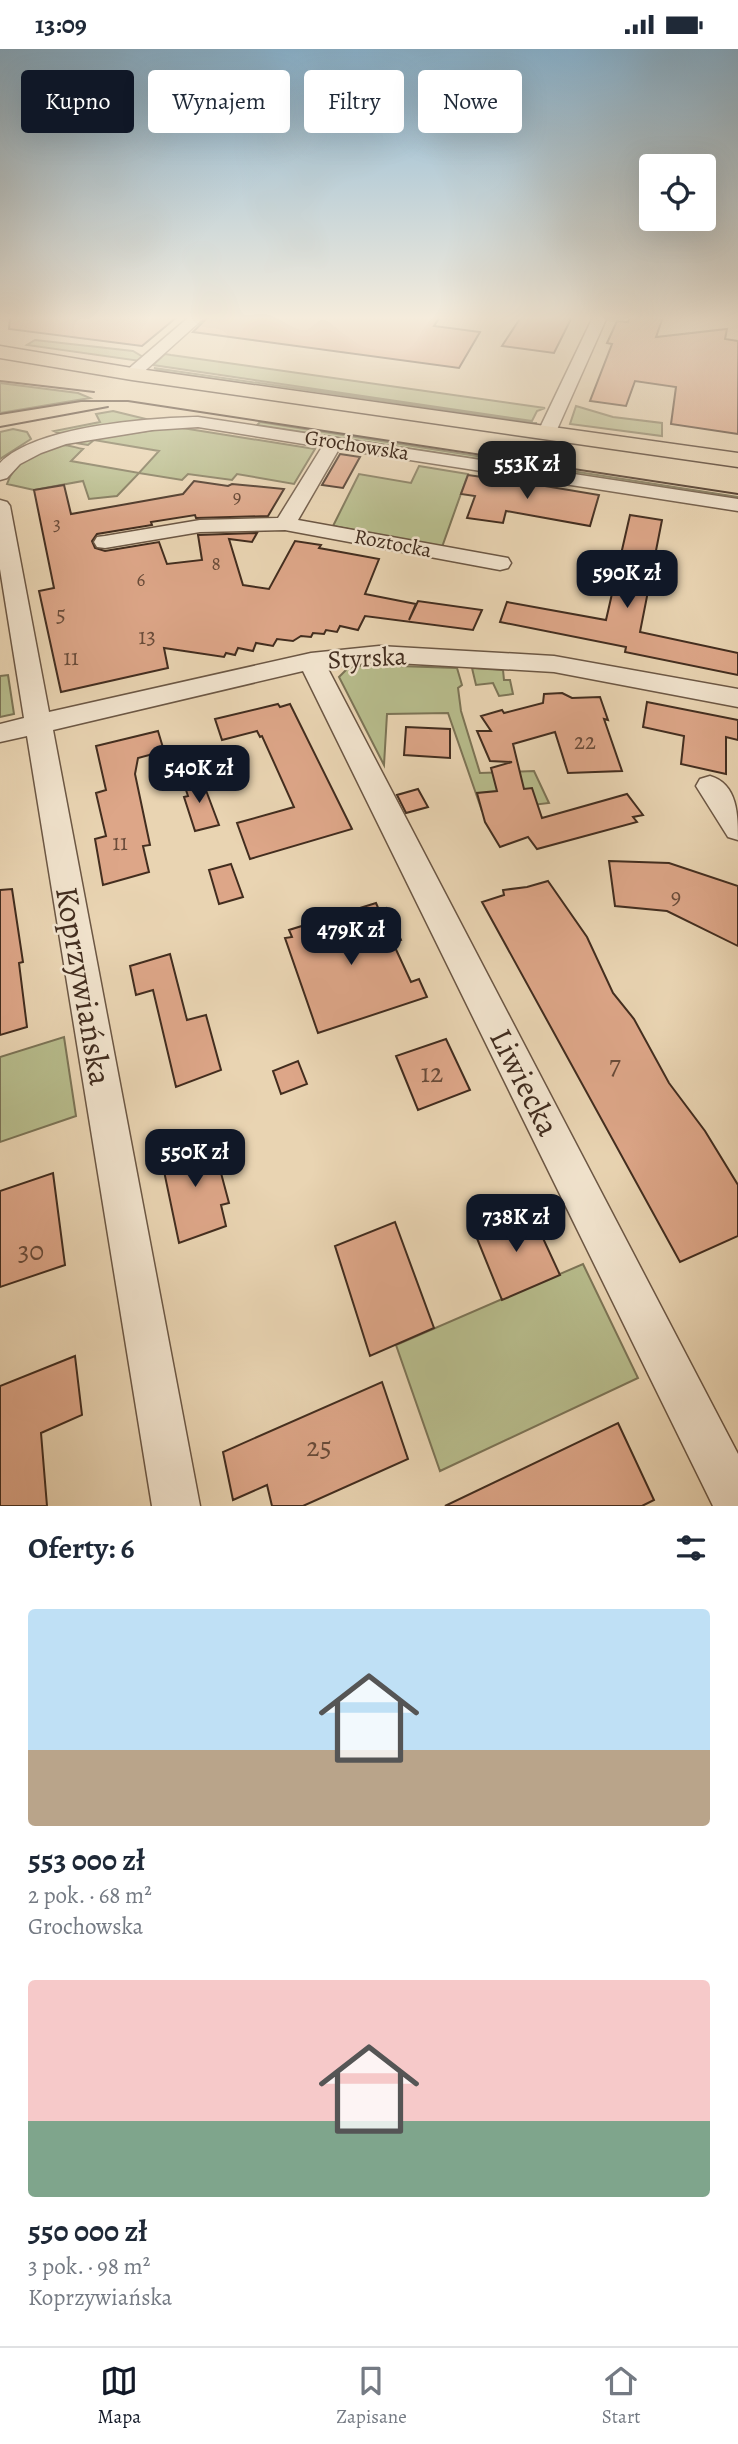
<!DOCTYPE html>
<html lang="pl">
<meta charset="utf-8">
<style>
:root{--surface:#fff;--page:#f6f6f7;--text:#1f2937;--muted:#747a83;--line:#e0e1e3;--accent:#111827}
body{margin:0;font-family:Alegreya,serif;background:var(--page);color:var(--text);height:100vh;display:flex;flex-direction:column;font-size:26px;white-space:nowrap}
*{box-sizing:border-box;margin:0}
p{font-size:23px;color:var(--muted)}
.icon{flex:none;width:38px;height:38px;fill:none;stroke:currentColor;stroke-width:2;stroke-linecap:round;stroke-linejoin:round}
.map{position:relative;height:1457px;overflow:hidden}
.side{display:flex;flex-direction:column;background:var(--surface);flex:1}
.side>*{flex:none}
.top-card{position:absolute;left:21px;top:21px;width:696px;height:63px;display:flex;gap:14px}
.controls{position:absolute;left:639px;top:105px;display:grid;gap:14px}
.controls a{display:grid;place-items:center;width:77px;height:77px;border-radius:7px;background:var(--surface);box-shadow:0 7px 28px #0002;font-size:35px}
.price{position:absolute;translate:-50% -60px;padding:0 16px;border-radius:14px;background:var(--accent);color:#fff;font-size:23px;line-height:46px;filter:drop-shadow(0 2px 4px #0008)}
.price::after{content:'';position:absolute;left:50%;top:42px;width:21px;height:16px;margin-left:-10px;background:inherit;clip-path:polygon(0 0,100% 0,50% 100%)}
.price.active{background:#222;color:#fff}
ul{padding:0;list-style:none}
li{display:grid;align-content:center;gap:14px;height:371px;padding:0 28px}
li span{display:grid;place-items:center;height:217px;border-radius:7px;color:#555}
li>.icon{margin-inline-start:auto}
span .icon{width:126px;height:126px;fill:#fffc;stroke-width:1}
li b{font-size:30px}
h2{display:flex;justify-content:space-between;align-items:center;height:84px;padding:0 28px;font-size:30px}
.pill{padding:0 24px;border-radius:7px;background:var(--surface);box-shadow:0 7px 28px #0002;font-size:24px;line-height:63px}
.pill.active{background:var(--accent);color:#fff}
.status{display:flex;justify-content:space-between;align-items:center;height:49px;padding:0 35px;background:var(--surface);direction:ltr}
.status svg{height:19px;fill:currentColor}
.tabs{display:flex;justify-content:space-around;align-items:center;height:98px;border-top:2px solid var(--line);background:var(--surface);font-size:19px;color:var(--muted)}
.tabs a{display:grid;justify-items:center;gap:4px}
.tabs .active{color:var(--accent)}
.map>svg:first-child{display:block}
.green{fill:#b7bc8c;stroke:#7c7456;stroke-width:2}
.building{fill:#dda688;stroke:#422d1f;stroke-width:2}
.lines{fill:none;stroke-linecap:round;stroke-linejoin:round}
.minor-casing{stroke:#6c5744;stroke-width:3}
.major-casing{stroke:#422d1f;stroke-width:3}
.minor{fill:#f1e3cd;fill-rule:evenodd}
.major{fill:#e9d4b2;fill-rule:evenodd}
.tram{stroke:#422d1f;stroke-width:2}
.labels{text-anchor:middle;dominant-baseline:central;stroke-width:5;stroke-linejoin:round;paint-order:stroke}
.far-number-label{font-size:19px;fill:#694b39}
.far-street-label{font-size:21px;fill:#422d1f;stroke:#f1e3cd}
.number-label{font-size:23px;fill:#694b39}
.street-label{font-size:26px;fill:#422d1f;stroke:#f1e3cd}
.near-number-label{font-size:28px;fill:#694b39}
.near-street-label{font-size:32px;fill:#422d1f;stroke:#f1e3cd}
</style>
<div class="status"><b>13:09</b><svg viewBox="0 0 49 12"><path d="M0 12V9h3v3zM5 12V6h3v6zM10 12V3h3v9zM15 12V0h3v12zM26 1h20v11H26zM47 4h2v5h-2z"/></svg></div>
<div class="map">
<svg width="738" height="1457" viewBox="0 0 738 1457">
<rect width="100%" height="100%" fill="#e9d4b2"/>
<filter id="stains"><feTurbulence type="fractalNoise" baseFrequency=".00286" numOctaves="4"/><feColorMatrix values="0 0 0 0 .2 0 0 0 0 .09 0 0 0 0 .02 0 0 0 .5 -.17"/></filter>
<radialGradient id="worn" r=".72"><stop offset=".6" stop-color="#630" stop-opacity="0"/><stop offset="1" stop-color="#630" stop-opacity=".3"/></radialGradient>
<path class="green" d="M35 291 133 302 143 308 140 312 27 296Z
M165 305 171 306 545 359 537 362 532 372 153 316Z
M154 319 537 374 451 365 165 323Z
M0 334 78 344 90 349 0 364Z
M576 357 613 368 662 374V387L570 375Z
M113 362 150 371 63 386 54 382 100 373 96 365Z
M260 373 738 448V451L257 376Z
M176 378 315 400 294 435 237 425 232 431 188 425 182 431 139 424 117 447 89 450 83 432 34 441 7 435C13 415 39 396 60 396 67 395 76 399 83 400L71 412 139 424 159 402 94 391 88 396 69 393Z
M13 380 27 383 31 390 0 410V383Z
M419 417 468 425 442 498 333 477 359 425 411 434Z
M369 616 457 619 462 636 458 639 461 662 480 724 534 722 549 754 482 762 448 664 387 665 384 716 339 628 349 618Z
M472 619 503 621 504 631H510L513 645 499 647 493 634 476 636Z
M8 626 14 665 0 668V627Z
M64 988 76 1067 0 1093V1008Z
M583 1215 638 1329 440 1422 396 1296Z"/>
<path class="building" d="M10 268H177L142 297 9 280Z
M208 268H440L434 277 480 283 459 319 193 283Z
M521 268H572L554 304 502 297Z
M630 268H663L656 288 727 280 725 290 738 292V385L671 375 676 338 635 332 626 357 590 352 612 295 607 294 617 272 628 273Z
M340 405 360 408 343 439 322 436Z
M468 426 539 436 599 446 590 477 506 462 503 474 467 469 475 447 461 445Z
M194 432 228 437 232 435 284 440 268 467 196 469 195 466 151 473 152 476 97 485 92 492 95 499 105 502 159 493 167 515 202 511 198 486 257 484 252 493 229 490 243 536 269 540 295 492 321 496 319 499 379 510 365 545 416 555 409 571 418 552 482 561 473 581 365 567 358 581 340 577 337 583 326 581 324 585 313 584 311 588 301 587 293 592 277 590 273 597 256 594 253 602 238 599 235 606 226 604 224 608 164 599 168 619 61 643 39 542 54 539 34 441 64 436 71 465 183 445Z
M630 466 662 471 640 583 738 604V626L625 603 626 598 500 573 507 553 606 571Z
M562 644 572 649 600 648 608 671 604 670 622 722 568 724 555 683 513 695 524 740 532 739 542 769 627 745 643 766 633 768 637 773 537 800 528 788 500 798 485 773 477 744 497 742 491 719 512 713 490 712 477 682H491L481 667 502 661 504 664 543 654 544 645Z
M647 653 738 671V691L726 688V725L681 715 684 687 643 678Z
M278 655 280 658 290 655 352 780 250 810 237 774 294 758 262 687 260 688 257 682 222 691 215 670Z
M406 678 450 680V709L404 706Z
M158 682 164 702 138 709 135 725 150 796 143 797 149 823 103 836 95 790 106 787 96 744 106 741 96 697Z
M201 728 219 776 195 782 184 748 188 747 183 732Z
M418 740 428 758 406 764 397 746Z
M609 812 669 814 738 837V897L667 862 615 857Z
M231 815 243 848 219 855 209 821Z
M548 832 587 888 613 944 634 970 669 1034 705 1082 738 1136V1187L680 1213 482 853 504 846 503 841 527 838Z
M12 840 23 913 19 914 27 978 0 986V841Z
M376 854 379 861 386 859 401 891 393 894 411 933 419 930 427 948 318 984 285 889 292 888 289 881Z
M170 905 187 971 206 966 221 1021 176 1038 153 941 136 946 130 917Z
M446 990 470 1041 418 1061 396 1007Z
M298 1012 307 1035 281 1045 273 1022Z
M193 1091 196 1101 213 1094 229 1154 221 1156 226 1177 179 1194 160 1103Z
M53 1124 65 1216 0 1238V1142Z
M529 1159 560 1226 502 1251 474 1182Z
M395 1173 434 1279 370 1307 335 1197Z
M75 1307 82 1366 41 1384 47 1457H0V1337Z
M382 1333 408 1410 303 1457H272L267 1436 233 1451 223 1403Z
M618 1374 654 1451 642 1457H445Z"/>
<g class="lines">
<defs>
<path id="minor" d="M189 268H205L138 328H126L124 325 126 322Z
M593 268H607L555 385 552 389H540L537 385Z
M198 368 738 450V462L339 400 298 471 508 509 511 514 508 519 500 521 285 481 200 483 105 499 97 498 94 493 97 488 105 487 200 471 278 469 322 398 198 378 152 381 66 395 41 404 20 415 7 429 0 431V414C36 377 148 369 198 368Z
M0 451 7 453 10 457 49 663 311 604 379 597 554 607 738 640V658L554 623 379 613 327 618 738 1405V1457H713L303 622 53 681 200 1457H152L27 687 0 693V675L24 669 0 520Z
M710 727C738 735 738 767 738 791L728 788 696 737 700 730Z"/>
<path id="major" d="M0 297 132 319 738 404V418L132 331 0 309Z"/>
</defs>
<use href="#minor" class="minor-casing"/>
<use href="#major" class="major-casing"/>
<use href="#minor" class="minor"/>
<use href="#major" class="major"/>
<path class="tram" d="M0 332 94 343
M0 365 81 352H128L738 445
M0 378 108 358"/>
</g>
<linearGradient id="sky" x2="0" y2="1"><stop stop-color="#88b5d3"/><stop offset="0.57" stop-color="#f5ecdc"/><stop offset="1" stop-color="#f5ecdc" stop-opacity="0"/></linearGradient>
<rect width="738" height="472" fill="url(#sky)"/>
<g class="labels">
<g class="far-number-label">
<text x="237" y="448">9</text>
<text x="57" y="475">3</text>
<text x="216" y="515">8</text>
<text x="141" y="531">6</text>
</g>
<g class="far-street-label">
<text transform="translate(357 396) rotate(9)">Grochowska</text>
<text transform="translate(393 494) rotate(11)">Roztocka</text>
</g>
<g class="number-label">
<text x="61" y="565">5</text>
<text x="147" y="587">13</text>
<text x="71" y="608">11</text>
<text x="585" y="692">22</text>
<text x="120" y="793">11</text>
<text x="676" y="847">9</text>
</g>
<g class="street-label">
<text transform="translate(367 609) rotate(-3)">Styrska</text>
</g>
<g class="near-number-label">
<text x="615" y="1016">7</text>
<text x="432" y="1024">12</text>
<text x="31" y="1202">30</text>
<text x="319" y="1398">25</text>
</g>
<g class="near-street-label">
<text transform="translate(84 937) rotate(80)">Koprzywiańska</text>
<text transform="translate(525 1033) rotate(63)">Liwiecka</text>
</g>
</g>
<rect width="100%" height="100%" filter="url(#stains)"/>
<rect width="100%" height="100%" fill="url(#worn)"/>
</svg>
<div class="controls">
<a><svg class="icon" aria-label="locate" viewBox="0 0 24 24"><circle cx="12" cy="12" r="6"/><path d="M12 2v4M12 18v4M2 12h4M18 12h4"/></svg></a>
</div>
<b class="price active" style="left:527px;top:452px">553K zł</b>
<b class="price" style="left:627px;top:561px">590K zł</b>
<b class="price" style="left:199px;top:756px">540K zł</b>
<b class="price" style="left:351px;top:918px">479K zł</b>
<b class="price" style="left:195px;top:1140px">550K zł</b>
<b class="price" style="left:516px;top:1205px">738K zł</b>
<div class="top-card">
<a class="pill active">Kupno</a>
<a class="pill">Wynajem</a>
<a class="pill">Filtry</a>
<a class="pill">Nowe</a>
</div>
</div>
<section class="side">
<h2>Oferty: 6<svg class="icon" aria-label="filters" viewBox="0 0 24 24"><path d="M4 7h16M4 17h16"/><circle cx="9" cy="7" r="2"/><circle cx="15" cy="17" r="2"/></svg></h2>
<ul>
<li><span style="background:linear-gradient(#bfe0f5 65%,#b9a48a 0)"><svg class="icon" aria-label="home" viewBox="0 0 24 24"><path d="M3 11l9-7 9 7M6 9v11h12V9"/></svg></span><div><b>553 000 zł</b><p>2 pok. · 68 m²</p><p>Grochowska</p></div></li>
<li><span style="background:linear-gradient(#f6c9c9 65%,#7fa58c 0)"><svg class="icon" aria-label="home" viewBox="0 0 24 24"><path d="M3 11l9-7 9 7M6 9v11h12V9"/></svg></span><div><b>550 000 zł</b><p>3 pok. · 98 m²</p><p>Koprzywiańska</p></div></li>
</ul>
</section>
<nav class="tabs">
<a class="active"><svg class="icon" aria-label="map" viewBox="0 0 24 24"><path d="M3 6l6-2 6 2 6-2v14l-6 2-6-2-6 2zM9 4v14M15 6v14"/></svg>Mapa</a>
<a><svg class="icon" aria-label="saved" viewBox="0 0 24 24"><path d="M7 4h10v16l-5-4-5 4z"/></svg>Zapisane</a>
<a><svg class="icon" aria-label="home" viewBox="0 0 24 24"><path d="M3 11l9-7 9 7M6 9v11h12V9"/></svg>Start</a>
</nav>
